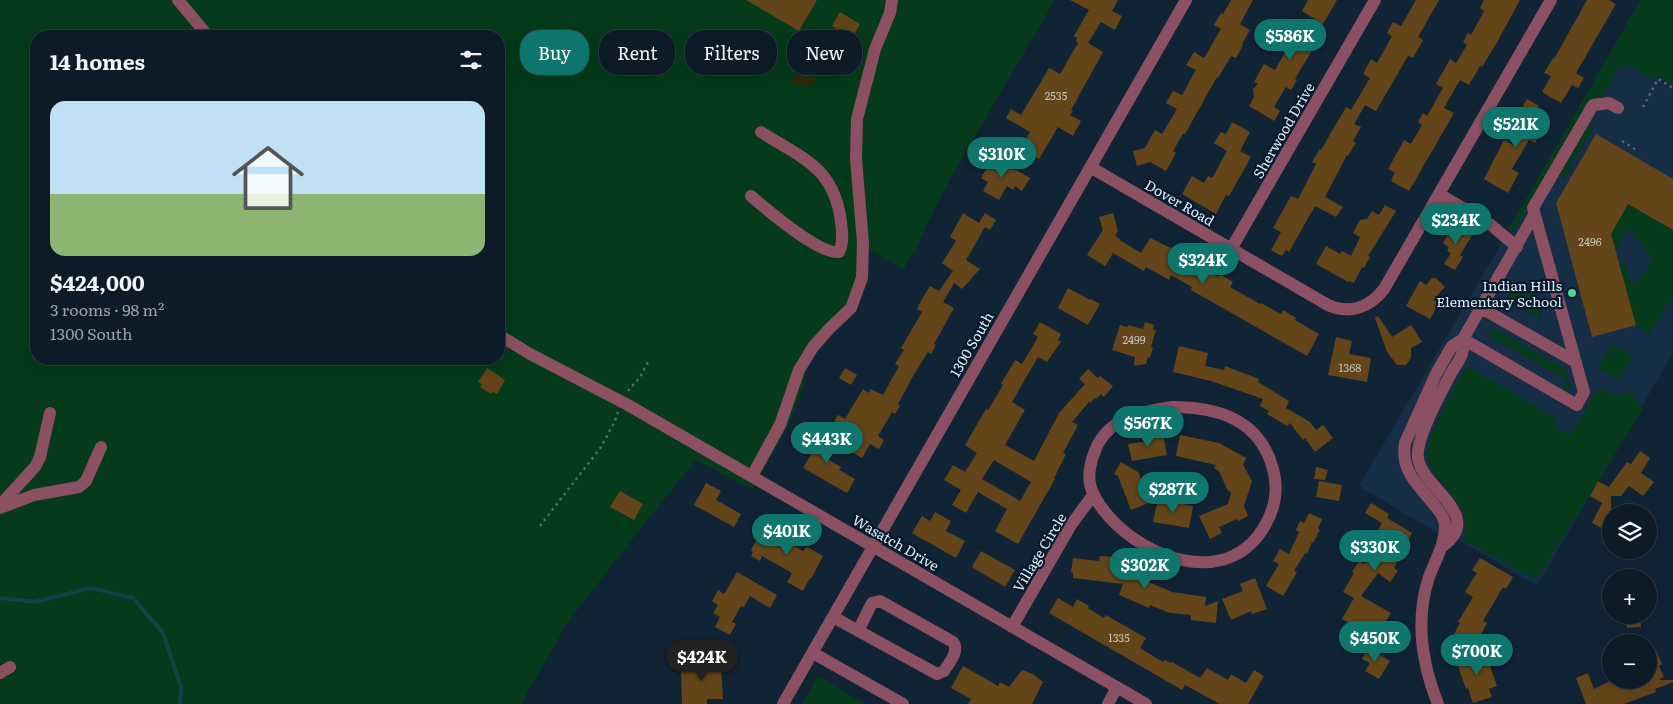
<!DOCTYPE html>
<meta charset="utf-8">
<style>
:root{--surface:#0d1b28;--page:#1b2834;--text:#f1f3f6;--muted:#9aa1a8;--line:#2d3945;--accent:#0f766e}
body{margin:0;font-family:Literata,serif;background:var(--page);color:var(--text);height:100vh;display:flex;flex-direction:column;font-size:19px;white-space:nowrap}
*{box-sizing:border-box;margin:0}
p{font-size:16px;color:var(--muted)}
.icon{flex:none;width:28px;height:28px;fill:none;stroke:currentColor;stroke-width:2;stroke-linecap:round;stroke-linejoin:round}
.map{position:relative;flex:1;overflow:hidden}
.panel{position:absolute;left:30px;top:30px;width:475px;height:335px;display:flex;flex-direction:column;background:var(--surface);border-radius:20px;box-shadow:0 5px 20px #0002,0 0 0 1px var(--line)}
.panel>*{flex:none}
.guide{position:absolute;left:520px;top:30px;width:475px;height:45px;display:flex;gap:10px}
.controls{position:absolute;left:1602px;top:504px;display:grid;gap:10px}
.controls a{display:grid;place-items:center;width:55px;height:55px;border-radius:50%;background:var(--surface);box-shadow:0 5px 20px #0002,0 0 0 1px var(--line);font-size:25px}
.price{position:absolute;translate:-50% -42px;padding:0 11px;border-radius:18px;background:var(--accent);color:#fff;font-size:16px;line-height:32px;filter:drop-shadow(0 1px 2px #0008)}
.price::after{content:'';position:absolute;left:50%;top:30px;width:15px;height:11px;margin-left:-8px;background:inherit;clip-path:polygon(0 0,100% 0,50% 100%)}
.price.active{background:#222;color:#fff}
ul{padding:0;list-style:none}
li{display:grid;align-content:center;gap:10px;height:265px;padding:0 20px}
li span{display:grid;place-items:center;height:155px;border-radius:15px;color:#555}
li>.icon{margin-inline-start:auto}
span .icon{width:90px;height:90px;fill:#fffc;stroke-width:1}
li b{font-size:21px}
h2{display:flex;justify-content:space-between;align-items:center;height:60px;padding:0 20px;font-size:21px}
.pill{padding:0 18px;border-radius:20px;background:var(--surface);box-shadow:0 5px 20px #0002,0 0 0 1px var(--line);font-size:18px;line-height:45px}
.pill.active{background:var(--accent);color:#fff}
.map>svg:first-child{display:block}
.built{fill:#152d45}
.green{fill:#053a1a;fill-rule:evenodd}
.sand{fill:#312908}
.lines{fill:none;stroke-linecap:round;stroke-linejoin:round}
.stream{stroke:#144146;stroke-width:4}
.building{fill:#644519;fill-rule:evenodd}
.path{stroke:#576778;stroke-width:2.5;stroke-dasharray:2.5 4;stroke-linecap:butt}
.minor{stroke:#8b5062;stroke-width:12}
.poi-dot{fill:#53d396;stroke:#071a2c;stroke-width:2}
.labels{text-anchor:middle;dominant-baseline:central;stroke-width:4.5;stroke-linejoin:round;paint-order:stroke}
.number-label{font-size:11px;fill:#c2c3c2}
.street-label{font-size:14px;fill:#e1edfa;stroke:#071a2c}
.poi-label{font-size:14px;fill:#e1edfa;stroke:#071a2c;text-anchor:end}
</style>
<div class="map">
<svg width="1673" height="704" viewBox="0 0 1673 704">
<rect width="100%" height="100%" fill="#112436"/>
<path class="built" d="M1640 0H1673V353L1537 586 1463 542 1437 533 1359 486 1507 234Z"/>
<path class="green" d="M0 0H1055L950 179 926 226 916 250 911 255 904 269 870 250 866 272 830 336 814 355 805 373 803 389 788 426 753 490 696 460 641 528 568 622 521 704H0ZM36 36H499V359H36Z
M1641 0H1673V85L1658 76 1655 80 1629 65 1619 67 1602 98 1588 101 1513 231 1508 230Z
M1595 125 1564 178 1560 175 1585 131 1589 127Z
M1628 204 1673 230V295L1649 336 1636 325 1619 265 1625 264 1630 282 1637 284 1653 258 1632 231 1627 230C1622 235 1619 241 1620 247L1615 249 1611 234Z
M1534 288 1542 317 1541 320 1505 299 1508 294Z
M1493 328 1566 370 1570 387 1567 392 1563 389 1567 380 1489 336Z
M1612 343 1634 356 1619 379 1598 368Z
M1469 367 1558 420 1555 426 1570 436 1597 391 1600 389C1612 395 1619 397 1631 392L1643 409 1536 580 1464 540C1465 533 1467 526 1465 518 1460 493 1427 479 1427 452 1427 438 1457 383 1465 369Z
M818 676 865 704H802Z"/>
<path class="sand" d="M804 74 808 75 813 78V83C806 87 796 85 791 80L795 76Z"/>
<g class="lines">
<path class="stream" d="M0 598 35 602 91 588 133 598 163 633 181 687 180 704"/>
</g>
<path class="building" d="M746 0H817L799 31Z
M1070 0H1118L1112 11 1122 16 1115 30 1101 22 1088 43 1103 52 1071 110 1073 111 1070 115 1081 121 1073 136 1058 127 1039 159 1021 148 1030 132 1006 118 1011 109 1021 115 1049 68 1060 74 1078 43 1076 41 1077 38 1074 36 1089 10Z
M1231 0H1253L1240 24 1250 30 1242 44 1243 45 1236 58 1231 56 1218 78 1217 77 1185 134H1183L1173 151 1176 153 1166 171 1150 162 1137 166 1133 151 1145 148 1155 130 1162 134 1177 109 1166 103 1173 91 1182 95 1196 70 1186 65 1194 52 1204 58 1221 29 1214 25 1221 13 1223 14Z
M1308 0H1337L1317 34 1322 37 1316 48 1314 47 1295 79 1297 80 1291 90 1286 87 1274 107 1280 111 1274 121 1249 106 1254 97 1253 89 1258 84 1254 82 1264 64 1275 70 1287 49 1283 47 1293 28 1305 35 1315 19 1302 11Z
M1416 0H1439L1418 37 1423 40 1413 58 1408 56 1376 111 1365 105 1354 124 1361 127 1353 141 1356 143 1348 156 1347 155 1325 197 1343 207 1336 217 1315 206 1289 252 1286 250 1282 256 1271 250 1281 232 1273 228 1291 196 1298 199 1316 164 1312 162 1320 149 1321 150 1346 107 1351 110 1370 78 1363 74 1371 59 1377 63 1392 36 1387 33 1393 22 1401 26Z
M1484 0H1520L1495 46 1482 67 1480 66 1469 85 1460 80 1444 108 1454 113 1409 191 1391 181 1395 173 1388 169 1404 140 1411 144 1422 125 1418 122 1423 113 1427 116 1443 88 1436 84 1450 59 1456 63 1467 45 1463 42 1468 33 1471 35 1484 11 1480 8Z
M1587 0H1609L1616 4 1576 73 1584 78 1578 88 1572 85 1561 103 1542 92 1551 76 1544 73 1553 58 1554 59Z
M840 12 860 24 852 38 832 26Z
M1527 99 1539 106 1536 111 1548 120 1535 143 1529 140 1512 169 1519 173 1508 193 1484 179 1504 140 1513 145 1526 123 1524 122 1528 116 1520 112Z
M1232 122 1250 132 1240 151 1251 157 1229 196 1226 195 1216 214 1182 194 1192 176 1204 183 1208 176 1212 178 1227 151 1214 143 1221 132 1226 134Z
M1596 134 1673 179V230L1628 204 1611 234 1636 325 1592 337 1556 203Z
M993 157 1030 178 1022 191 1015 186 1013 190 1007 186 999 200 983 191 988 182 981 178Z
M1385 205 1396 211 1368 256 1370 257 1364 268 1362 267 1354 283 1349 281 1348 282 1316 264 1326 246 1340 254 1342 251 1351 256 1360 237 1353 233 1360 220 1367 219 1372 211 1379 215Z
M963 213 979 223 985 213 996 220 990 230 985 227 966 260 980 269 962 289 954 283 943 302 954 308 934 344 936 345 931 354 928 352 912 378 898 404 900 406 895 414 892 412 878 436 884 440 879 449 870 444 862 458 850 451 848 454 831 427 838 415 845 419 863 389 869 393 871 389 883 395 899 366 895 364 904 350 901 348 922 312 917 309 922 299 930 286 939 291 953 271 942 263 956 241 950 237Z
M1113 213 1118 231 1115 236 1120 239V240L1141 253 1150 238 1171 248V247L1184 254 1182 257 1218 277 1220 274 1233 282 1230 287 1260 304 1261 303 1281 314 1283 310 1296 318 1295 320 1319 334 1307 356 1191 290 1192 287 1171 275 1169 280 1146 267 1144 271 1113 253 1105 266 1087 255 1103 230 1099 217Z
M1454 224 1473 234 1460 255 1463 257 1455 270 1444 264 1451 253 1447 251 1449 247 1443 243Z
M1432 278H1436L1445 287 1433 300 1439 303 1430 319 1406 306 1420 281 1426 285Z
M1068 288 1090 300 1091 299 1100 304 1088 325 1058 308Z
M1378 316 1392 337 1411 325 1422 342 1411 348V358L1406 365H1397L1387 352 1375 318Z
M1040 322 1061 334 1058 340 1061 342 1047 362 1038 357 1012 402 1025 410 1005 445 1034 461 1059 413 1085 384 1079 379 1088 369 1098 378 1100 376 1113 386 1104 397 1101 394 1096 399 1095 398 1090 403 1089 402 1072 422 1078 425 1063 453 1066 454 1054 478 1055 479 1018 544 995 531 1007 509 978 492 966 513 952 505 961 490 944 480 953 465 965 472 977 453 965 445 986 409 988 410 1003 385 1001 384 1015 360 1022 364 1038 337 1033 334ZM994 460 1031 482 1020 501 982 479Z
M1145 322 1154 325 1153 330H1156L1151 347 1153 348 1150 358 1148 357 1146 364 1134 366 1135 357 1112 350 1120 325 1127 327 1128 325 1143 329Z
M1336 337 1352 341 1349 354 1371 358 1367 382 1328 375Z
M1179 346 1208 353 1205 366 1224 370 1225 366 1259 379 1258 382 1289 401 1286 408 1310 422 1316 430 1323 425 1333 438 1315 452 1305 438 1303 440 1290 423 1287 426 1267 414 1269 411 1260 406 1263 399 1211 381 1173 372Z
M487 368 505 380 497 394 493 392 491 394 480 387 482 384 478 382Z
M845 368 857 375 851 385 839 378Z
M822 428 835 436 824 457 841 467 839 470 855 479 847 493 803 468 818 442 815 440Z
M1163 434 1167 455 1132 461 1128 444 1149 441 1148 436Z
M1180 435 1219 443 1246 458 1243 465 1252 481 1244 506 1248 516 1238 521 1237 519 1219 527 1222 533 1210 539 1199 516 1228 504 1231 493 1227 489 1219 471 1214 468 1216 465 1176 456Z
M1640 451 1650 458 1641 473 1654 482 1643 496 1629 486 1621 496H1611V533L1592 523 1602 503 1590 496 1598 481 1609 487 1627 462 1631 464Z
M1121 462 1138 472 1151 502 1131 510 1118 476 1114 474Z
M1316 467 1328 470 1325 480 1314 479Z
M1319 481 1342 485 1339 501 1316 497Z
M706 483 721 491 716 500 741 514 734 527 694 505Z
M620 491 643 504 634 520 610 507Z
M1158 499 1193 506 1189 528 1153 522Z
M1371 503 1389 514 1387 518 1412 533 1394 568 1398 571 1390 582 1378 573 1361 596 1391 613 1383 626 1379 625 1377 628 1375 626 1370 635 1342 619 1354 598 1343 592 1354 573 1352 572 1359 561 1364 564 1381 542 1374 537 1382 523 1365 513Z
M935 512 951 521 946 531 965 541 956 558 912 533 922 516 930 521Z
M1309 513 1322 519 1318 529 1320 530 1313 543 1312 542 1307 554 1305 553 1294 571 1297 572 1283 596 1266 586 1279 564 1273 561 1280 549 1289 554 1299 532 1296 530 1300 521 1304 523Z
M765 524 785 536 783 540 803 551 806 547H807L823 556 811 579 810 578 803 591 787 582 792 573 762 556 760 561 751 556 753 552 751 550Z
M981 551 1015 570 1005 587 972 567Z
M1100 556 1116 557 1115 571 1138 580 1139 578 1172 592 1206 597 1205 606 1218 601 1216 623 1191 620V615L1170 613 1150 605 1149 608 1119 595 1123 584 1073 578V573L1071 572 1073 558 1099 561Z
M1480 558 1513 577 1506 589 1503 587 1483 621 1487 623 1475 645 1454 634 1460 623 1458 622 1473 597 1465 592 1477 573 1472 570Z
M737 572 777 595 770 608 750 596 744 607 741 606 732 622 736 624 730 635 715 627 720 617 713 613 718 605 712 601 718 590 724 594Z
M1255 578 1267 609 1252 614 1251 611 1231 620 1222 599 1243 591 1240 584Z
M1058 598 1073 607 1077 599 1089 606 1088 608 1104 618 1106 615 1146 638 1140 648 1163 662 1165 660 1171 663 1172 662 1200 678 1207 668 1228 680 1231 674 1246 683 1254 670 1264 676 1248 704H1220L1185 685 1182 690 1049 613Z
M1626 615H1640L1641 627 1627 628Z
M1649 641 1654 652 1656 651 1662 664 1659 666 1664 677 1660 679V680H1673V682L1655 689 1656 692 1624 704H1586L1576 678 1588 673 1594 689 1612 680H1649Z
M1368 648 1390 661 1379 679 1365 671 1370 663 1362 659Z
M1485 652 1497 686 1489 689 1492 697 1473 703 1468 688 1466 689 1456 661Z
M713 657V665H721L723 699H707V704H682L681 670H690V658Z
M963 666 998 686 1000 682 1009 687 1022 670 1033 674 1043 682 1032 704H968L971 699 951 688Z"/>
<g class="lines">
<path class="path" d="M1643 107 1658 79 1673 88
M1622 141 1638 151
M628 391 640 377 648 362
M540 526 601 447 615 421 618 412"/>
<path class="minor" d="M178 0 208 36
M1090 167 1328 305C1350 315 1370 307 1384 289L1551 0
M1439 194 1491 225 1517 247
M751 196C766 209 820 255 839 252 844 243 842 231 841 222 834 167 803 159 761 132
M1231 249 1375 0
M1481 308 1576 362
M499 335 530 354 628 405 1146 704
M1463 339 1577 405 1584 392 1533 208 1593 105 1609 103 1618 108
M1173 407C1219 407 1260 420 1273 469 1280 494 1273 516 1258 536 1219 585 1146 557 1111 519 1102 509 1093 498 1090 484 1088 473 1091 461 1095 451 1107 418 1142 411 1173 407Z
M752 476 780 425 799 370 813 347 829 329 851 308 862 278 863 243 856 159 857 119 875 49 890 13 892 0
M0 505 35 467 40 457 50 413
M0 508 34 495 79 487 86 481 101 447
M1442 547C1486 515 1422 489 1418 458 1415 440 1440 394 1449 377 1453 369 1459 362 1462 354 1464 349 1463 344 1463 339
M833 617 937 674 944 671C949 663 960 651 953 642L880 601 872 603 858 631
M1012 627 1071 525 1093 495
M813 653 903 704
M0 673 10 667
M783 704 1186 0
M1108 704 1117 687
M1438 704C1422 664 1415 623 1428 580 1434 562 1445 546 1445 526 1445 518 1440 512 1435 506 1419 485 1400 472 1405 443L1436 374 1452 346 1463 339 1534 215"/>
</g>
<circle class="poi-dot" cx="1572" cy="293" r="5"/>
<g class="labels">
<g class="number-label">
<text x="1056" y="95">2535</text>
<text x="1590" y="241">2496</text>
<text x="1134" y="339">2499</text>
<text x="1350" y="367">1368</text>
<text x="1119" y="637">1335</text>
</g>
<g class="street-label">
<text transform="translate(1283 130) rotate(-60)">Sherwood Drive</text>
<text transform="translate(1180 202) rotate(30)">Dover Road</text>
<text transform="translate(971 344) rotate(-60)">1300 South</text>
<text transform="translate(896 542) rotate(30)">Wasatch Drive</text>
<text transform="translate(1039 552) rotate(-59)">Village Circle</text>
</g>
<g class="poi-label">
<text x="1562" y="285">Indian Hills<tspan x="1562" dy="16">Elementary School</tspan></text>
</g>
</g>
</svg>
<div class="controls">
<a><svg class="icon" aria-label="layers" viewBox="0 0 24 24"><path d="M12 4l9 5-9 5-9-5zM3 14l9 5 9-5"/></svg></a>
<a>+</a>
<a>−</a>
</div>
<b class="price" style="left:1290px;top:61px">$586K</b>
<b class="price" style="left:1516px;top:149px">$521K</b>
<b class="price" style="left:1002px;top:179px">$310K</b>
<b class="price" style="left:1456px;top:245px">$234K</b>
<b class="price" style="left:1203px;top:285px">$324K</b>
<b class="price" style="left:1148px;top:448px">$567K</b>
<b class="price" style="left:827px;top:464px">$443K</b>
<b class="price" style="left:1173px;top:514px">$287K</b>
<b class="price" style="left:787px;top:556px">$401K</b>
<b class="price" style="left:1375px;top:572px">$330K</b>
<b class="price" style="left:1145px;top:590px">$302K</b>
<b class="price" style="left:1375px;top:663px">$450K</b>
<b class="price" style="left:1477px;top:676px">$700K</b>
<b class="price active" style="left:702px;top:682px">$424K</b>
<div class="guide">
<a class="pill active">Buy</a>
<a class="pill">Rent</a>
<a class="pill">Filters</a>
<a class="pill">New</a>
</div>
<section class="panel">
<h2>14 homes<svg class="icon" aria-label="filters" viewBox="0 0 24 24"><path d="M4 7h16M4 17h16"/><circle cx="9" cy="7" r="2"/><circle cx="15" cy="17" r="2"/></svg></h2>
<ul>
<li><span style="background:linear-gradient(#bfe0f5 60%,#8fb573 0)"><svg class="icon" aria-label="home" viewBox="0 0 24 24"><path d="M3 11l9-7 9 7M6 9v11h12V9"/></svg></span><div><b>$424,000</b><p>3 rooms · 98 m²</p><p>1300 South</p></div></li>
</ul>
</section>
</div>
